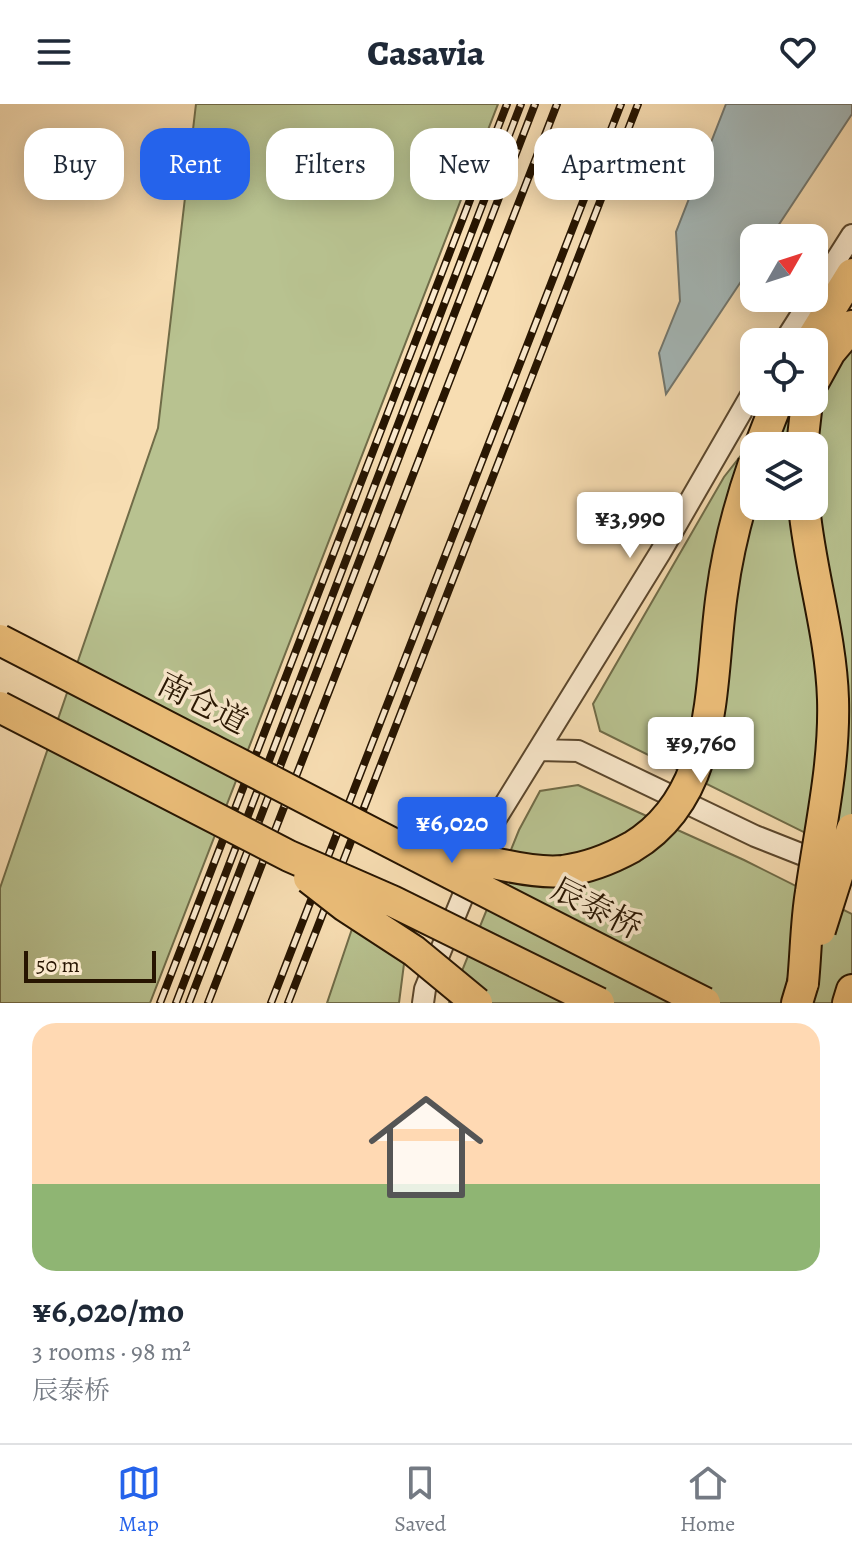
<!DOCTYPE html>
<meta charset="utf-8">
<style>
:root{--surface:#fff;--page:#f2f2f3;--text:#1f2937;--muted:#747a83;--line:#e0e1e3;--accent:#2563eb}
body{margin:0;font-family:Alegreya,"Noto Serif SC",serif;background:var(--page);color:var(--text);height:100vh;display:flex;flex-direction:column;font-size:30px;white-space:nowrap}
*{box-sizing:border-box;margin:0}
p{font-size:26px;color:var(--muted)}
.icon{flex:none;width:44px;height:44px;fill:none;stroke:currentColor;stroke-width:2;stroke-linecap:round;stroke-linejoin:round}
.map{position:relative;height:899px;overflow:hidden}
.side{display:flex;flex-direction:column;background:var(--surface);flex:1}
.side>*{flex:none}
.guide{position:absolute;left:24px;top:24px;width:804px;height:72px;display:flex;gap:16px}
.needle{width:52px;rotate:51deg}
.buttons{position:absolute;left:740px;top:120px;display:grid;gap:16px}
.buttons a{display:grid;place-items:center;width:88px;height:88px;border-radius:16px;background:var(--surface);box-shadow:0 4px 20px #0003;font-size:40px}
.scale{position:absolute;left:24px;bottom:20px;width:132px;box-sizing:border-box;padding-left:8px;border:4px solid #271501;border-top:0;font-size:22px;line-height:28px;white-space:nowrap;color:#271501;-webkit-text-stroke:6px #fae9cd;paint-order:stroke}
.price{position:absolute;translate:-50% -68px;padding:0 18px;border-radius:8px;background:#fff;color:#222;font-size:26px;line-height:52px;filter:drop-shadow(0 2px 4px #0008)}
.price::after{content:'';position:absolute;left:50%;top:48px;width:24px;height:18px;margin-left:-12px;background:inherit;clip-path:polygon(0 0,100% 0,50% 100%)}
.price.active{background:var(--accent);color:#fff}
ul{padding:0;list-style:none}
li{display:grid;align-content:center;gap:16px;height:424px;padding:0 32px}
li+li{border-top:2px solid var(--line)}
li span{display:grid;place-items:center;height:248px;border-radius:24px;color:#555}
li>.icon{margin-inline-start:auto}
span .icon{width:144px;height:144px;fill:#fffc;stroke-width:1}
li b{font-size:34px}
.pill{padding:0 28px;border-radius:24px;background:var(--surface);box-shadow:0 4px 20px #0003;font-size:28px;line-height:72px}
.pill.active{background:var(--accent);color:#fff}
header{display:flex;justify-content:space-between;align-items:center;height:104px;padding:0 32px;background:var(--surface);font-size:36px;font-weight:800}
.menu{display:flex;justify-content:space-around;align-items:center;height:112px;border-top:2px solid var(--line);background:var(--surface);font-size:22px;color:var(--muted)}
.menu a{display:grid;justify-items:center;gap:4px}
.menu .active{color:var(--accent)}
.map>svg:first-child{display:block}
.green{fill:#b8c290;stroke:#706c48;stroke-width:2;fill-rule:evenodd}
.water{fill:#a4b8b9;stroke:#72776f;stroke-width:2}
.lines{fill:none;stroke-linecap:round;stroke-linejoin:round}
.minor-casing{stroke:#5b472d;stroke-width:24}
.highway-casing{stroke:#271501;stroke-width:34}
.minor{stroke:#fae9cd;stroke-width:20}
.highway{stroke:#ecbe79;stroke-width:30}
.rail-casing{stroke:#271501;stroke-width:8}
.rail{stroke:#fae9cd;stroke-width:5;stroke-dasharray:15;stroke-linecap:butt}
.highway-bridge-casing{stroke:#271501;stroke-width:34;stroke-linecap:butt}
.highway-bridge{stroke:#ecbe79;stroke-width:30}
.labels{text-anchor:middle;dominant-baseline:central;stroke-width:7;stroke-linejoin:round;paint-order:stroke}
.street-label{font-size:32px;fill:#271501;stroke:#fae9cd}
</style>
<header><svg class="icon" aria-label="menu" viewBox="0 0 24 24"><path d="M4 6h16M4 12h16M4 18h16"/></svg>Casavia<svg class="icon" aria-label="heart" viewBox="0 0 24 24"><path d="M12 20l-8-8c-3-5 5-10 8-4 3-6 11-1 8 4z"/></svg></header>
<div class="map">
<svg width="852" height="899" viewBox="0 0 852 899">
<rect width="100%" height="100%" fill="#f7ddb2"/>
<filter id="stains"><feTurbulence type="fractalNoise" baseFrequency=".0025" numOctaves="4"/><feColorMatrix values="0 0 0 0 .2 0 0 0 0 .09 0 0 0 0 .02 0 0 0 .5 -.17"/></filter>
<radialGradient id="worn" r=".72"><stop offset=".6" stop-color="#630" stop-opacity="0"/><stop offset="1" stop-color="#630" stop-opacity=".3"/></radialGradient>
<path class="green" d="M196 0H498L150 899H0V784L158 324Z
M852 211V752L600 627 593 600 724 373 783 298H814ZM754 342H814V402H754Z
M578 681 744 756 852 810V899H449L519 726 540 687Z
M353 822 405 852 399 899H327Z"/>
<path class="water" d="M726 0H852V10L770 134H754V158L666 290 659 249 680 197 676 128Z"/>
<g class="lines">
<defs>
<path id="minor" d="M814 191 852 131
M784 238 812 194
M539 646 578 647 755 732 826 760
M423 899 425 885 492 721 660 449 754 286"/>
<path id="highway" d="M810 238 852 170
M814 277 830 248 852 222
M760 342 777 298
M802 342 807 298
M797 899 803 879
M848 899 852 886"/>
</defs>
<use href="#minor" class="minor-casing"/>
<use href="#highway" class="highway-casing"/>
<use href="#minor" class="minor"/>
<use href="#highway" class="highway"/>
<defs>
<path id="rail" d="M160 899 507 0
M176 899 521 0
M189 899 535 0
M208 899 557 0
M271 899 621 0
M288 899 638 0"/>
</defs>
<use href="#rail" class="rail-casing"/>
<use href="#rail" class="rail"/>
<defs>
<path id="highway-bridge" d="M0 536C235 657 469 781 705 899
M0 603 289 752 392 797 599 899
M414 737C456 748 521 771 563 767 587 764 612 754 632 743 720 690 709 577 722 489 728 444 739 402 754 359
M309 774 345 802 414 847 477 899
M820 826 852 725
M803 879C806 849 806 818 811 788 820 724 835 660 833 595 831 530 810 467 804 402"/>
</defs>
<use href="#highway-bridge" class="highway-bridge-casing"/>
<use href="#highway-bridge" class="highway-bridge"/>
</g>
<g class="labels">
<g class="street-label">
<text transform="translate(203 599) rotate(27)">南仓道</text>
<text transform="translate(597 804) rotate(27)">辰泰桥</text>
</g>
</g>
<rect width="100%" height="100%" filter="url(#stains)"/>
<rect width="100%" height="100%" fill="url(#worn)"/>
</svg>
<div class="buttons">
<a><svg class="needle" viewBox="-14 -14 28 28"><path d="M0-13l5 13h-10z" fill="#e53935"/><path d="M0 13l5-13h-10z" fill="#747a83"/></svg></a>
<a><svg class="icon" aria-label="locate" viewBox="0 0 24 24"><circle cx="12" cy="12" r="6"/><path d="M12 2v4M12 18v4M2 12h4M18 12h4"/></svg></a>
<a><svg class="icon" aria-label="layers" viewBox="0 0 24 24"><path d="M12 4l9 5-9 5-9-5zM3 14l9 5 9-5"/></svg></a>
</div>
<div class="scale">50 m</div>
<b class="price" style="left:630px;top:456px">¥3,990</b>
<b class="price" style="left:701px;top:681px">¥9,760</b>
<b class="price active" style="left:452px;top:761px">¥6,020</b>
<div class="guide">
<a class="pill">Buy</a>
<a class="pill active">Rent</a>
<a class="pill">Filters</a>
<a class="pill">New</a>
<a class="pill">Apartment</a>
</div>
</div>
<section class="side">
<ul>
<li><span style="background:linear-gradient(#ffd9b3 65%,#8fb573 0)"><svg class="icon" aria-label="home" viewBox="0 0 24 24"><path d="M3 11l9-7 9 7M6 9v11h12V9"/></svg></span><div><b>¥6,020/mo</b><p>3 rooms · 98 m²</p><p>辰泰桥</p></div></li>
</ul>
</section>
<nav class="menu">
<a class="active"><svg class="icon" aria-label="map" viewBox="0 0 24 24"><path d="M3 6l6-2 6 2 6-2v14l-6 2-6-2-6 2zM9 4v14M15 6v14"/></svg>Map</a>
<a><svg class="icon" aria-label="saved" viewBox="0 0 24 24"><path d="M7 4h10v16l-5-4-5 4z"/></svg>Saved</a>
<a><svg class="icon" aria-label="home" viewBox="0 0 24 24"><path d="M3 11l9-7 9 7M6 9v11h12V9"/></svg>Home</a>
</nav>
